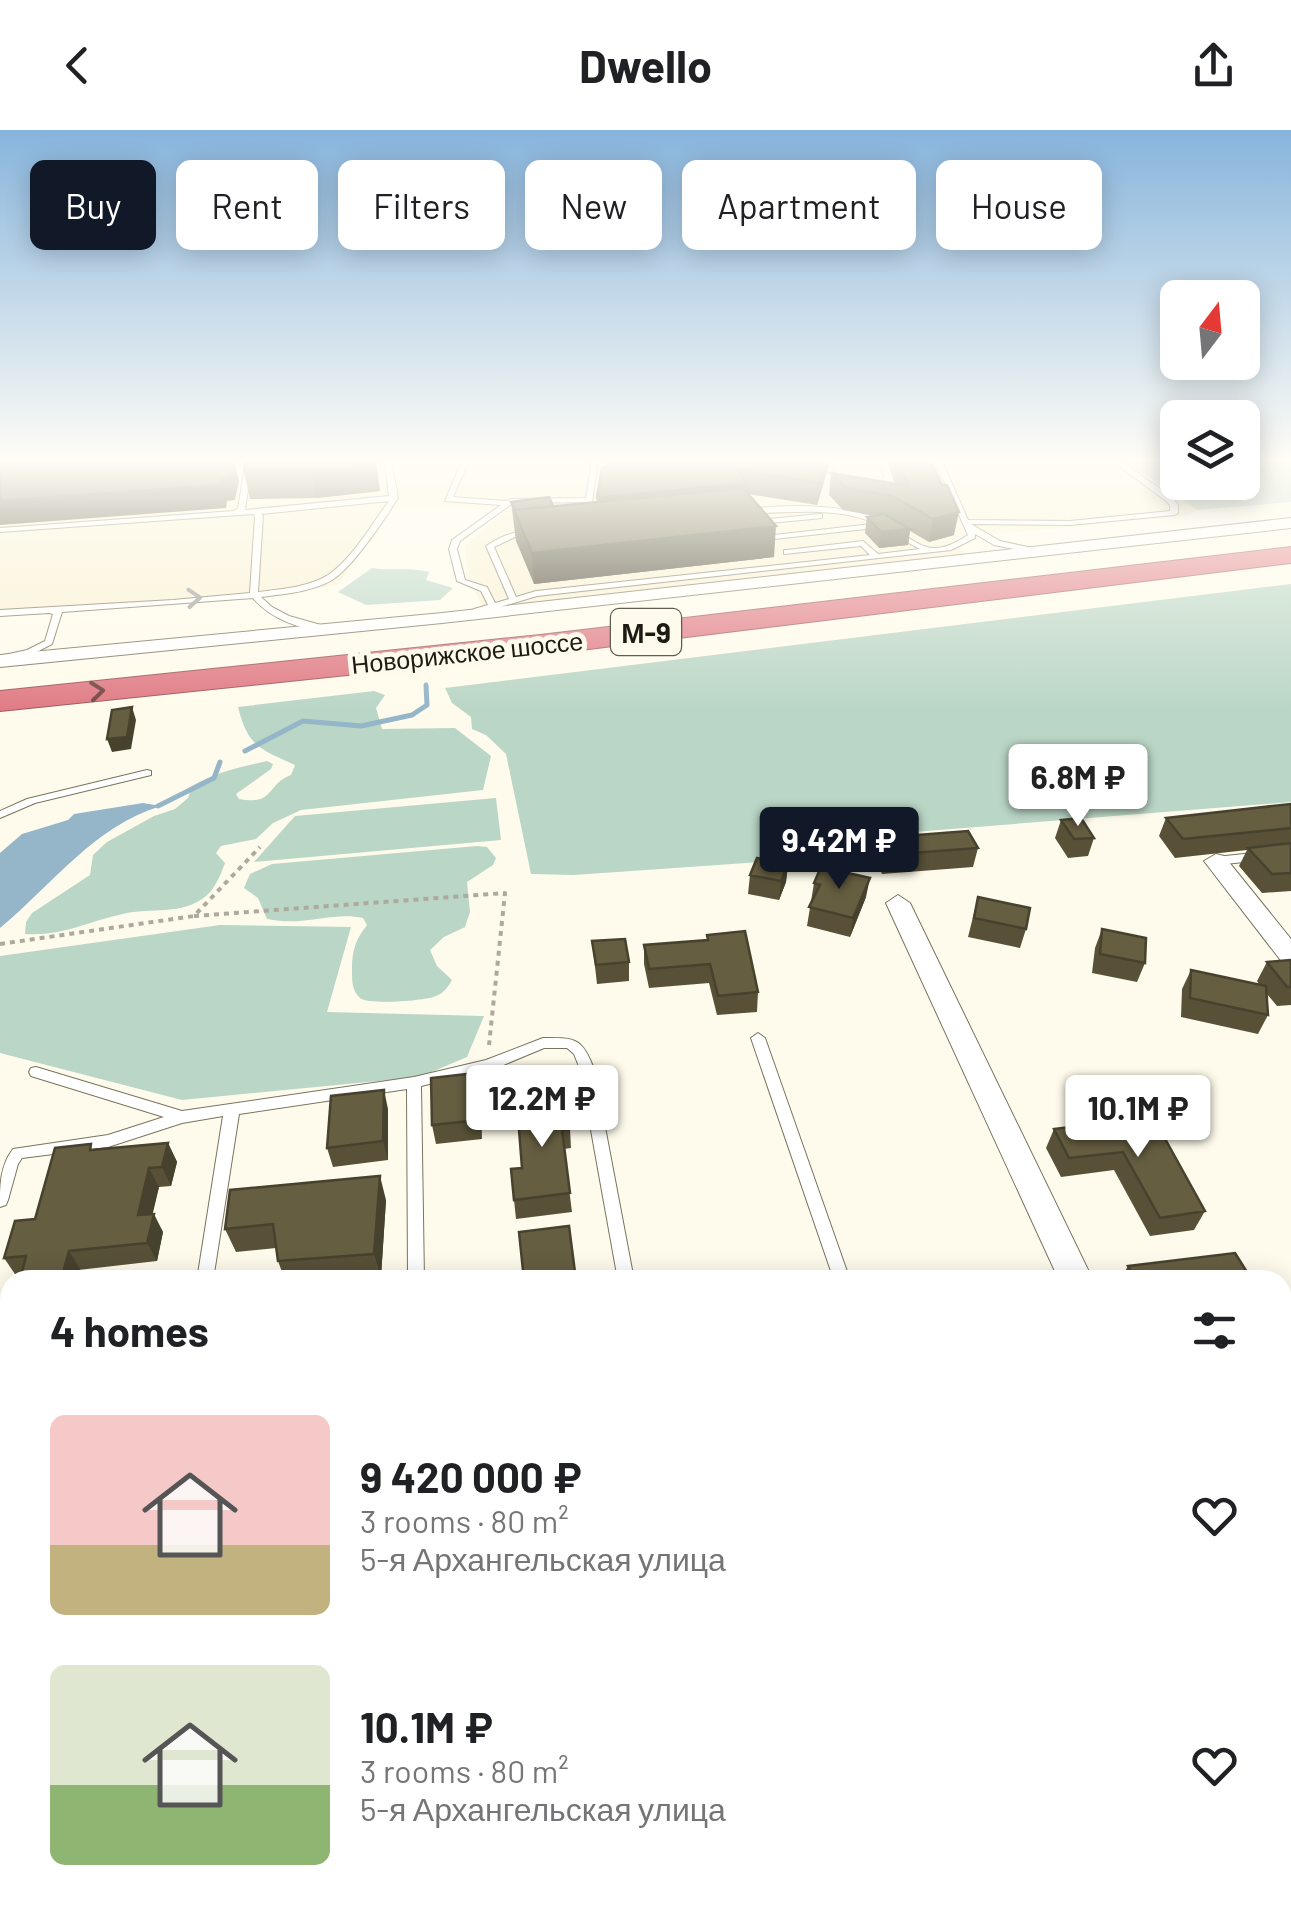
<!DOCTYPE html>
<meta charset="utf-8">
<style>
:root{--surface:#fff;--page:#f6f6f6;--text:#202124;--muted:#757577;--accent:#111827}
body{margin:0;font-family:Barlow,sans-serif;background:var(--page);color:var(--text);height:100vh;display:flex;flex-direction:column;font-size:38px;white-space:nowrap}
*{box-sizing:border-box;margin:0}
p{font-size:32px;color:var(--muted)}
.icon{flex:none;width:55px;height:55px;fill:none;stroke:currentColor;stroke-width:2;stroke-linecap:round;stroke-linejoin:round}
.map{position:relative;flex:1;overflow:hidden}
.panel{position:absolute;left:0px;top:1140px;width:1292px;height:640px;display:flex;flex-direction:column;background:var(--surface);border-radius:30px 30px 0 0;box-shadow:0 5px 25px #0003}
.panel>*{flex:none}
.hud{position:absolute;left:30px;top:30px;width:1232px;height:90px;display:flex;gap:20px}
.needle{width:65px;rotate:16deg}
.tools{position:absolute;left:1160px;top:150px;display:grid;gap:20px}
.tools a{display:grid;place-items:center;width:100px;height:100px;border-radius:15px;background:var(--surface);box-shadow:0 5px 25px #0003;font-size:50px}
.price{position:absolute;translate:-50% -85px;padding:0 22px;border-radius:10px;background:#fff;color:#222;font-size:32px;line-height:65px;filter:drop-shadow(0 2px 5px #0008)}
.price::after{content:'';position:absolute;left:50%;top:60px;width:30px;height:22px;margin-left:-15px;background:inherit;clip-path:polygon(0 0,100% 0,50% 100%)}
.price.active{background:var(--accent);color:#fff}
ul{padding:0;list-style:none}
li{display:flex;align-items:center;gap:30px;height:250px;padding:0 50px}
li span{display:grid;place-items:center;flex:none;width:280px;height:200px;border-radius:15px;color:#555}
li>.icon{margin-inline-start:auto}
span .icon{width:120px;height:120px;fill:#fffc;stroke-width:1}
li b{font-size:42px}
h2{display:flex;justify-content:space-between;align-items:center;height:120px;padding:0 50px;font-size:42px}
.tag{padding:0 35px;border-radius:15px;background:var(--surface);box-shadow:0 5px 25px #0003;font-size:35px;line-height:90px}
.tag.active{background:var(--accent);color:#fff}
header{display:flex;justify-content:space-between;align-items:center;height:130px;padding:0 50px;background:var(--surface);font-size:45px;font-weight:700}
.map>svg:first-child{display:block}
.built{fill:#faf2d2}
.green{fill:#bad6c6}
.water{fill:#95b5c9}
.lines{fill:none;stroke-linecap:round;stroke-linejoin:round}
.stream{stroke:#95b5c9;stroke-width:5}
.service-casing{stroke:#79745e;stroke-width:2}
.minor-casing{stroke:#79745e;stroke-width:2}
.motorway-casing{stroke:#9c5a5d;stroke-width:2}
.path-far1{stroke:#adaa9d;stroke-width:2.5;stroke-dasharray:2.5 2.5;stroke-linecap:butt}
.path{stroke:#adaa9d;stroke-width:4;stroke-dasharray:5 5;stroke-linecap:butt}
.service{fill:#fff;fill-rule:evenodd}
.minor{fill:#fff;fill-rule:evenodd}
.motorway{fill:#e17c86;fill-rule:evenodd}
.wall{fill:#585138}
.shaded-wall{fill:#47422e}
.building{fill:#665e41;stroke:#47422e;stroke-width:2.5}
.oneway{stroke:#999894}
.oneway2{stroke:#754746}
.labels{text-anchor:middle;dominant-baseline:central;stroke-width:10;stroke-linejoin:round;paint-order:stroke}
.far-street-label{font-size:25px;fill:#1d1b12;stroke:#fffbec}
.shield{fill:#fffbec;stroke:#615e53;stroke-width:2.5}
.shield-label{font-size:28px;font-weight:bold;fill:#1d1b12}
</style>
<header><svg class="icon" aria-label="back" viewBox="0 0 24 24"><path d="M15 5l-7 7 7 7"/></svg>Dwello<svg class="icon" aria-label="share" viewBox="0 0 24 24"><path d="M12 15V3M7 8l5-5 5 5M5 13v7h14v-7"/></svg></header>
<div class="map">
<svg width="1291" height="1780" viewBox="0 0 1291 1780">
<rect width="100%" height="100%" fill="#fffbec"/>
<path class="built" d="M0 331H1125L1198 380 1186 386 956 408 965 426 516 476H483L470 452 464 416 508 379 395 378 337 455 276 464 0 486Z"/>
<path class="green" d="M1125 331H1177L1178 352H1242L1243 331H1291V372L1198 380Z
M372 438C390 441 412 437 429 442L426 450 453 458 440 470 366 475 338 462Z
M1291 454V672L838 708 844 726 574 745 531 744 506 624 486 605 472 599 471 587 452 573 445 558Z
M374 561 385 565 376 578 382 599 455 598 491 626 483 660 301 680 273 693 256 709 221 716 216 723 225 733C221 744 215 759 206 766 182 786 151 777 123 784 85 792 65 806 25 804L26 792 32 783 90 745 93 725 107 712 154 686 175 679 188 668 192 656C216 642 240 637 267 631L273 634 271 639 236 664 239 669C275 676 266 654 291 645L295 635C260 619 248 617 238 577Z
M496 668 501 710 254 732 295 686Z
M477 716 487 717 496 728 493 735 467 752 470 782 465 797 444 807 430 820 437 836 452 850C448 857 444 863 436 866 425 871 368 875 360 868 351 860 352 848 352 838 352 820 356 809 367 795L363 788C333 781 304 797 267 789L258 768 244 758 250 744 272 734Z
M220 795 351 797 327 882 484 886 467 927 420 947 182 970 0 923V826Z"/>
<path class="water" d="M143 673 161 676C94 696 52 755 0 798V723L22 704 68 690 74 684Z"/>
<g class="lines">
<path class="stream" d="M245 621 303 591 361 596 412 585 427 575 426 555
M158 676 214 648 220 632"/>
<defs>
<path id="service" d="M246 331H252L245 380 389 366 385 331H391L398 368C384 390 353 437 332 450 312 462 283 464 261 467L272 477 289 486 328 497V501C301 500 271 489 253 468L62 482 52 514 33 524 0 532V526L27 520 45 511 53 484 49 483 0 486V480L173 470 250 463 255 386 253 384 0 402V398L234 381 238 378ZM389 371C371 395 353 428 328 445 309 457 281 459 258 462L263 386 261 384Z
M462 331H469L453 367 506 371 511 369 586 368 592 331H598L592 372 513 373 460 411 457 419 465 450 487 457 495 473 509 469 486 416C500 407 518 398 534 403L515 407 494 417 516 467 536 461 870 425 861 416 784 424V420H787L863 411 878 424 920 419C903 411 889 398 870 391 829 376 785 384 742 383L741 381 745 379C788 375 835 373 877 388 894 395 914 416 932 418 945 419 957 412 968 405L935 331H942L968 390 1070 391 1170 381V375L1165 370 1112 331H1120L1171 366 1178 375V383L1174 385 1070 395 971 394 1000 411 1037 419 1038 421 1034 423 994 415 975 404V408L951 420 537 466 477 484 474 483V479L488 475 481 461 457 451 449 419 452 410 501 375 445 371Z
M819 384H822V388L760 394 756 392 760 390Z
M872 394H875V398L774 409 770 407 774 405Z
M147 640 151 641V645L35 673 0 688V681L27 669Z
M1291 719V727L1216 735 1210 731 1216 727Z
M758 903 765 908 850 1150H834L751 908Z
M543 908C575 908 582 907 594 939L634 1150H618L580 939 574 924 567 918H544L494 939 421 956 424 1150H408L407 959 239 984 213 1150H197L223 986 182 993 108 1017 22 1028 18 1034 8 1070 6 1075 0 1077C0 1055 0 1036 13 1019L108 1005 164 987 31 946 29 942 31 938 36 937 182 981 414 947 486 930Z
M97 1770H121L119 1780H95Z
M410 1770H434V1780H410Z
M728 1770H752L754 1780H730Z
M1046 1770H1070L1074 1780H1050Z"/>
<path id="minor" d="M1291 388V398L442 493 0 537V525L442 483Z
M1216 724 1224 726 1291 809V835L1282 832 1204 731Z
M898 765 910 773 1093 1150H1059L886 773Z
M1282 1564 1291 1567V1626L1282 1623Z"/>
<path id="motorway" d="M1291 417V433L540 525 0 581V561L540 505Z"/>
</defs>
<use href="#service" class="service-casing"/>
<use href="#minor" class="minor-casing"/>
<use href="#motorway" class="motorway-casing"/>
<path class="path-far1" d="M831 331 835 347
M878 331 886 355"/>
<path class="path" d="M194 786 505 763 489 915
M0 814 194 786 260 717"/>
<use href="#service" class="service"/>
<use href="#minor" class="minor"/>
<use href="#motorway" class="motorway"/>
</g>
<path class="wall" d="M376 331 380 361 316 368 250 369 244 342Z
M830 331 817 375 748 364 774 427 534 454 516 411 511 372 553 376 597 372 602 337Z
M887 331H931L954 405 929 412 910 401 908 415 879 418 865 403 867 387 875 386 843 380 829 365 831 343 895 354Z
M1291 674V761L1262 763 1239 736 1247 720 1175 728 1159 706 1166 688Z
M1061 690 1094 708 1088 726 1068 728 1055 708Z
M877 708 978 718 973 737 882 744 874 726Z
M788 734 786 752 779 770 748 764 750 745Z
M814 753 866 767 850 807 807 796Z
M978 767 1026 799 1020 818 968 807Z
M1102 799 1145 833 1137 852 1092 843 1095 818Z
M707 805 758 862 757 882 717 885 709 853 649 858 644 834V815L707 810Z
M592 811 629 832V851L597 854Z
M1291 830V875L1277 876 1267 864 1268 885 1258 904 1181 887 1182 859 1191 840 1259 854 1257 851 1267 832Z
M479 962 482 1009 436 1014 432 995Z
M517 974 570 999 571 1018 564 1019 572 1082 516 1089 514 1070 522 1038Z
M388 979V1030L333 1037 327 1018Z
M1153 987 1205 1081 1194 1100 1150 1106 1114 1040 1061 1047 1046 1018 1054 999Z
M168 1013 177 1032 171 1056 159 1057 152 1084 163 1102 157 1131 17 1147 4 1128 35 1089 94 1019Z
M386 1070 381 1147 345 1150H285L278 1131 276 1118 236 1122 225 1099Z
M1128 1136 1252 1150H1120Z
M10 1184V1306L0 1307V1220Z
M1282 1229 1289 1240 1284 1246 1291 1257V1337L1282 1338Z"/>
<path class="shaded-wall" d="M234 331 239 351 235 370 227 371 226 378 0 395V371L222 349Z
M826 331H830L817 375 820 353Z
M376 334 380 361 316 368 310 341Z
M748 353 746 375 598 391 597 368Z
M959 382 954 405 929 412 933 389Z
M776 396 774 427 534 454 532 423Z
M910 399 908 415 879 418 881 402Z
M132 577 136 590 131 619 112 622 107 609Z
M788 734 786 752 779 770 781 751Z
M870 748 866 767 850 807 853 788Z
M476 943 479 962 482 1009 479 990Z
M384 960 388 979V1030L383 1011Z
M168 1013 177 1032 171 1056 162 1037Z
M149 1038 159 1057 148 1104 138 1085Z
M380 1046 386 1070 381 1147 374 1124Z
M154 1084 163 1102 157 1131 147 1113Z
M69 1121 80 1139 78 1150H61Z
M10 1253V1299L0 1289Z
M7 1337 10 1340V1415L0 1417V1375Z
M10 1737V1770H24L22 1780H1Z
M349 1770H358V1780H348Z"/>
<path class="building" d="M0 331H233L230 348 222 349 221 355 0 371Z
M245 331H376V334L310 341 244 342Z
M607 331H826L820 353 737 340 748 353 597 368 602 337H607Z
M898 331H931L942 355H947L959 382 933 389 892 366 846 358 831 343 908 356Z
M743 358 776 396 532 423 514 380Z
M549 367 553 376 515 380 511 372Z
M884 384 910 399 881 402 867 387Z
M132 577 127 607 107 609 112 580Z
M1291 674V698L1183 709 1166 688Z
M1081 688 1094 708 1074 709 1061 690Z
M968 701 978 718 885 725 877 708Z
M1291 713V743L1272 744 1248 718Z
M757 728 788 734 781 751 750 745Z
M821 737 870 748 853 788 809 777 820 755 814 753Z
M978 767 1030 778 1026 799 974 788Z
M1102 799 1146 808 1145 833 1100 824Z
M745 801 758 862 718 866 710 834 649 839 644 815 708 810 707 805Z
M625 809 629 832 596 835 592 811Z
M1291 830V857H1287L1267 832Z
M1191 840 1266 856 1268 885 1190 868Z
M476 943 479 990 432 995 431 948Z
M384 960 383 1011 327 1018 331 966Z
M566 969 570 999 562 1000 570 1063 514 1070 511 1039 522 1038 517 974Z
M1153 987 1205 1081 1160 1088 1123 1022 1069 1028 1054 999Z
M168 1013 162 1037 149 1038 138 1085 154 1084 147 1113 69 1121 61 1150H20L26 1126 4 1128 15 1091 35 1089 55 1018 91 1014 90 1020Z
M380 1046 374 1124 278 1131 273 1094 225 1099 230 1060Z
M569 1096 576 1150H524L519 1102Z
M1235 1123 1252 1150H1136L1128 1136Z
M164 1145 163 1150H126Z
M10 1184V1253L0 1289V1220Z
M1282 1229 1289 1240 1282 1241Z
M1282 1243 1291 1257V1323L1282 1324Z
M7 1337 0 1375V1338Z
M10 1605V1737L0 1780V1606Z
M257 1770H349L348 1780H256Z"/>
<defs><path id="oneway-chevron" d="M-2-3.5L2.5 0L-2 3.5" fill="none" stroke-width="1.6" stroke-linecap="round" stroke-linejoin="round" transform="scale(2.5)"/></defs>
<use class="oneway" href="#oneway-chevron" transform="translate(194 468) rotate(-4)"/>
<use class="oneway2" href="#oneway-chevron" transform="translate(97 561) rotate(-6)"/>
<linearGradient id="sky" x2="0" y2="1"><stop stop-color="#87b4dc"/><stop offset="0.57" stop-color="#fffdf6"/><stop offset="1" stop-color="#fffdf6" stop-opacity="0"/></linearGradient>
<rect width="1291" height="580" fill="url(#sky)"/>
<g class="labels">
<g class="far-street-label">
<text transform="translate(467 522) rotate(-6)">Новорижское шоссе</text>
</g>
<rect class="shield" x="611" y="479" width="70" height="46" rx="8"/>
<g class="shield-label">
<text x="646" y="502">М-9</text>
</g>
</g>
</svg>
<div class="tools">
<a><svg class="needle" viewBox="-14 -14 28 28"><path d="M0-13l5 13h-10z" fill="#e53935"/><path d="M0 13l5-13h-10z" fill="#757577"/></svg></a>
<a><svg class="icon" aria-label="layers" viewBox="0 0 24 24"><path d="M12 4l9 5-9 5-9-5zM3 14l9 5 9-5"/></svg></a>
</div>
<b class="price" style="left:1078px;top:699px">6.8M ₽</b>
<b class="price active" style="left:839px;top:762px">9.42M ₽</b>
<b class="price" style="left:542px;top:1020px">12.2M ₽</b>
<b class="price" style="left:1138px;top:1030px">10.1M ₽</b>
<div class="hud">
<a class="tag active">Buy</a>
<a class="tag">Rent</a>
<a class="tag">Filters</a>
<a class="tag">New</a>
<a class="tag">Apartment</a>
<a class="tag">House</a>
</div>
<section class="panel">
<h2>4 homes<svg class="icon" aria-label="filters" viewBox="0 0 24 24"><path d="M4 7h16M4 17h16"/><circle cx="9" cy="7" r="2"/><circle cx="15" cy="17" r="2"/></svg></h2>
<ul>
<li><span style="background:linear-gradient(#f6c9c9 65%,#c2b280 0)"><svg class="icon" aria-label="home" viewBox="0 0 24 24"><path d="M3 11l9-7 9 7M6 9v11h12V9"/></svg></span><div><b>9 420 000 ₽</b><p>3 rooms · 80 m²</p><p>5-я Архангельская улица</p></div><svg class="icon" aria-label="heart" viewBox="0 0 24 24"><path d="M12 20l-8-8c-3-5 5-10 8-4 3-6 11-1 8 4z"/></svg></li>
<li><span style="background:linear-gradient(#dfe7d0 60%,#8fb573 0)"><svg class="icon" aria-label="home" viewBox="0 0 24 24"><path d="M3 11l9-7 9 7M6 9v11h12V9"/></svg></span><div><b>10.1M ₽</b><p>3 rooms · 80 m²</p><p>5-я Архангельская улица</p></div><svg class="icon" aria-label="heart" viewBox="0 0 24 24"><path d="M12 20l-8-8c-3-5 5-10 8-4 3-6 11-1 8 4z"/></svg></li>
</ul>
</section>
</div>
